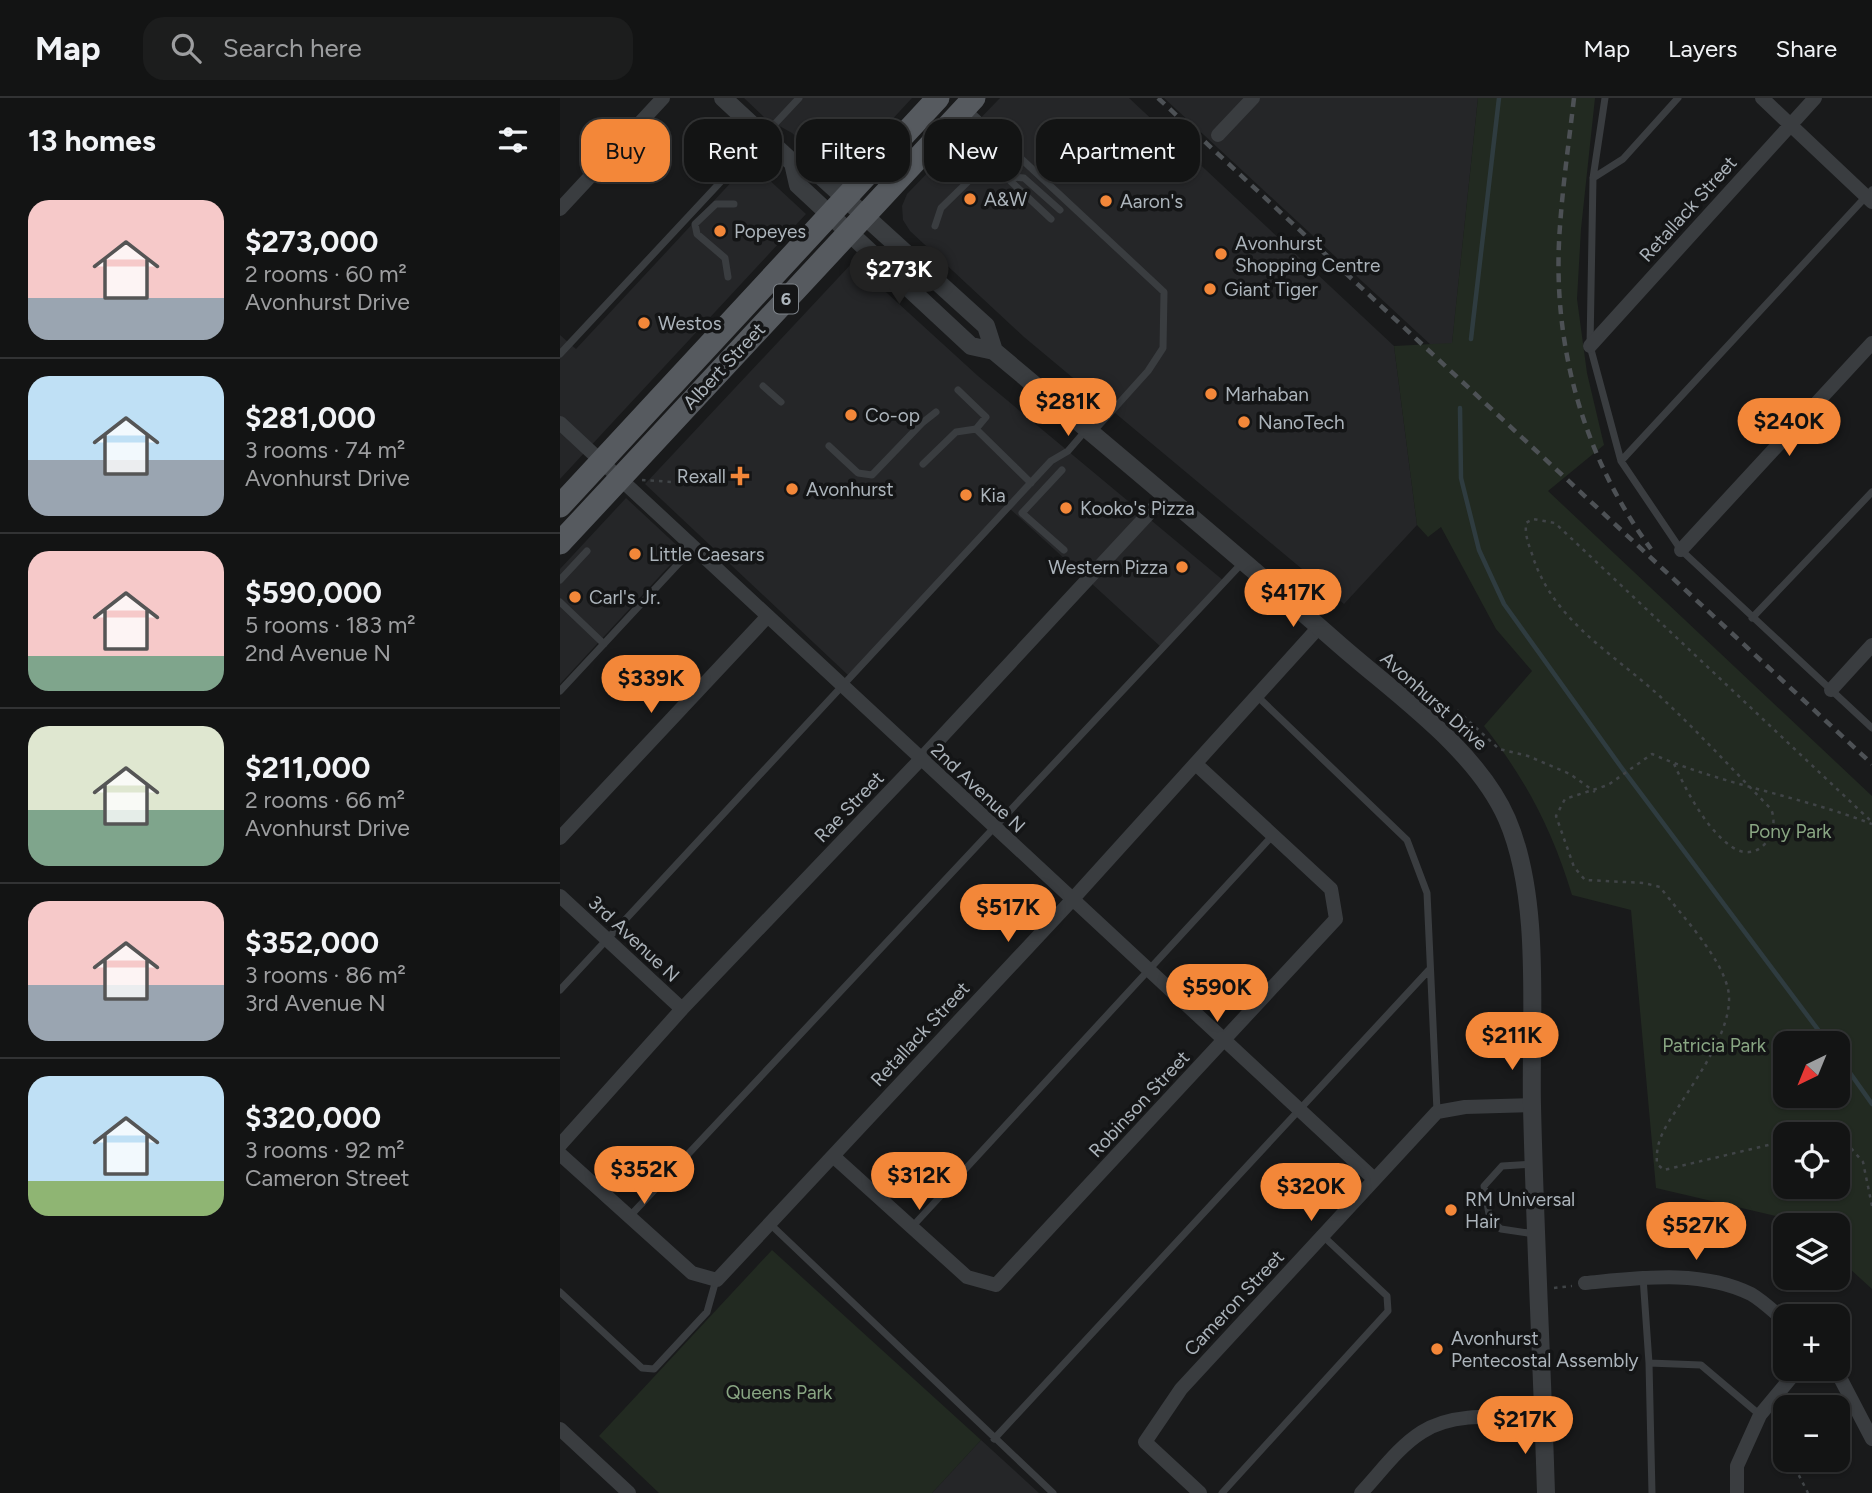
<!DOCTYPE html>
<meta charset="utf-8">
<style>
:root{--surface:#131414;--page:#1c1d1d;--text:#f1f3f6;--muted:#9d9ea0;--line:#323334;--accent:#f38739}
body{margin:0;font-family:Figtree,sans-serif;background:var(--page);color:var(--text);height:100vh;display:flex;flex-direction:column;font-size:26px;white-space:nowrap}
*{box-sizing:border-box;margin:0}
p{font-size:23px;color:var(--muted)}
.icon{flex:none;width:38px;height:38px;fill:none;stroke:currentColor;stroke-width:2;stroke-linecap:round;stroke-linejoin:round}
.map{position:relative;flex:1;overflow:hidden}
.sheet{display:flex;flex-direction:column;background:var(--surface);width:560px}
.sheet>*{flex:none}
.banner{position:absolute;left:21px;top:21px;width:665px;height:63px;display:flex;gap:14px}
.needle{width:46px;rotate:223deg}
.controls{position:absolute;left:1213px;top:933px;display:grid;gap:14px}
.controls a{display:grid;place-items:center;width:77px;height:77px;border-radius:14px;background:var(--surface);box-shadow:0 2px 5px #0004,0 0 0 2px var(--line);font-size:35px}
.price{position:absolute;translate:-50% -60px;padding:0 16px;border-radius:24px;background:var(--accent);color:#111;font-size:23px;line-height:46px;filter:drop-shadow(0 2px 4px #0008)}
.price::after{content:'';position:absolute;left:50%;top:42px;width:21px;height:16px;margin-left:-10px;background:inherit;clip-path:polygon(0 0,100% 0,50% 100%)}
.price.active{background:#222;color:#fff}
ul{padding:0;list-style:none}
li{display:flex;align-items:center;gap:21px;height:175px;padding:0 28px}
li+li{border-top:2px solid var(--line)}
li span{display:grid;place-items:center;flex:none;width:196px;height:140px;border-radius:21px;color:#555}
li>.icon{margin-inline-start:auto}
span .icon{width:84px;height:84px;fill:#fffc;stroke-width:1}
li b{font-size:30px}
h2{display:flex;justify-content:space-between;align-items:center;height:84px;padding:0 28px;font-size:30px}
.pill{padding:0 24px;border-radius:21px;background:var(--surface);box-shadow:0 2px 5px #0004,0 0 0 2px var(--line);font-size:24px;line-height:63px}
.pill.active{background:var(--accent);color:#111}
header{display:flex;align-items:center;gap:42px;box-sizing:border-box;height:98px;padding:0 35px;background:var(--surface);border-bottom:2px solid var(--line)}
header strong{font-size:33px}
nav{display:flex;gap:38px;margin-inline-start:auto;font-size:24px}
.search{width:490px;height:63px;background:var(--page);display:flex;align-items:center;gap:18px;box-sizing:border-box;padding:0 24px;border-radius:21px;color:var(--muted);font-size:26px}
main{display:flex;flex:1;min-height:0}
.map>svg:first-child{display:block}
.built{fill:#252628}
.green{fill:#222a21;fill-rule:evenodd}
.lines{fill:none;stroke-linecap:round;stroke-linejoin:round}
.stream{stroke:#2f3c40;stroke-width:4.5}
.path{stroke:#404447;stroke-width:2.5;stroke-dasharray:3.5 5;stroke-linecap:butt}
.service{stroke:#3a3d40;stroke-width:7}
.minor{stroke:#3a3d40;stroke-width:14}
.tertiary{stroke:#3a3d40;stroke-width:18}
.primary{stroke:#565a5f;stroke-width:23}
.rail{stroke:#4d5155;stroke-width:4.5;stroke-dasharray:9 7;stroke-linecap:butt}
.poi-dot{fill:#f38739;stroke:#141516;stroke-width:2.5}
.labels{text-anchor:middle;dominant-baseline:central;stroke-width:7;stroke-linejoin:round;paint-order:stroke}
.shield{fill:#141516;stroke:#7e848a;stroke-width:2}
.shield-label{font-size:18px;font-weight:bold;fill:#acb4bb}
.poi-label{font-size:19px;fill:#acb4bb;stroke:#141516;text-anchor:start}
.street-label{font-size:19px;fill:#acb4bb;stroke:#141516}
.park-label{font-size:19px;fill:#89a683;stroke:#141516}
</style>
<header>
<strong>Map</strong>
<div class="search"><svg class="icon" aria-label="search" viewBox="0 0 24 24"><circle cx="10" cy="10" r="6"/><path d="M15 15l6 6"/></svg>Search here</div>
<nav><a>Map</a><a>Layers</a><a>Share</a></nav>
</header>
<main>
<section class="sheet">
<h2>13 homes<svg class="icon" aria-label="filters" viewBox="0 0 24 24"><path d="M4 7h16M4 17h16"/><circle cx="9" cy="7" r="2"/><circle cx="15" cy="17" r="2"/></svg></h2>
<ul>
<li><span style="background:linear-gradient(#f6c9c9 70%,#9aa5b1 0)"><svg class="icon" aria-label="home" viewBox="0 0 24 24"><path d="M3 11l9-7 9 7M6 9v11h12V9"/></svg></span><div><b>$273,000</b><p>2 rooms · 60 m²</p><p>Avonhurst Drive</p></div></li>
<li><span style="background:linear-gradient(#bfe0f5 60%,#9aa5b1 0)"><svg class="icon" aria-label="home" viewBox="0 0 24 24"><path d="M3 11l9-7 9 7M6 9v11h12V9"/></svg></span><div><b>$281,000</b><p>3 rooms · 74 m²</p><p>Avonhurst Drive</p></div></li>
<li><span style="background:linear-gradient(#f6c9c9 75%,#7fa58c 0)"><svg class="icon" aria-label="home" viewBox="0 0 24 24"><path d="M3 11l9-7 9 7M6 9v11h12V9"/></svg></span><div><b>$590,000</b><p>5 rooms · 183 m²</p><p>2nd Avenue N</p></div></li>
<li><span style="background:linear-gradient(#dfe7d0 60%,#7fa58c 0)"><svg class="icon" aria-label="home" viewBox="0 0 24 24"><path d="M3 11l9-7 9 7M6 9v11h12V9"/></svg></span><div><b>$211,000</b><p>2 rooms · 66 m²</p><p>Avonhurst Drive</p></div></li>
<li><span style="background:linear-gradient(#f6c9c9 60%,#9aa5b1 0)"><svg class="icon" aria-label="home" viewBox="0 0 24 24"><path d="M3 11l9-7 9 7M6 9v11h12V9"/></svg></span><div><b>$352,000</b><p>3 rooms · 86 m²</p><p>3rd Avenue N</p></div></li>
<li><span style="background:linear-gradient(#bfe0f5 75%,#8fb573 0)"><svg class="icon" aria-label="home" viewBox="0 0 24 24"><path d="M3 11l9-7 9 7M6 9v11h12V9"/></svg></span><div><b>$320,000</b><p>3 rooms · 92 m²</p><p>Cameron Street</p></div></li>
</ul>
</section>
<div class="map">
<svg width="1312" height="1395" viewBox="0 0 1312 1395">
<rect width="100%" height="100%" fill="#191a1b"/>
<path class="built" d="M184 0H352L279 79 232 35 205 20Z
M440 0H569L834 248 857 427 784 506 464 239 350 133 343 122 342 108 347 96Z
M604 0H918L892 246 871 247Z
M190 64 246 116 0 381V237L16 251Z
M293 164 418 278 664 483 602 550 448 409 289 578 85 386Z
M66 400 123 453 0 586V471Z
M421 1342 479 1395H372Z"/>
<path class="green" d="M918 0H1035L1021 131 1017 201 1027 275 1044 347 988 393 1312 698V1191L1278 1160V1127H1241L1237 1123 1096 1090 1071 812 1012 797C992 731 966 682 924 628L972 573 936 531 881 429 868 439 857 427 834 248 892 245ZM1225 945H1278V998H1225ZM1225 1036H1278V1088H1225Z
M212 1152 421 1342 372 1395H99L39 1338Z"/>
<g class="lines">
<path class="stream" d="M911 241 939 0
M900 310 901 380 919 452 944 506 1061 669 1268 945
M1278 958 1312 1006"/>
<path class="path" d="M82 382 128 385
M897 612 939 651 968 658 1010 676 1035 694
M1114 666C1127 694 1146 731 1172 749 1199 767 1221 734 1211 711 1176 675 1142 638 1106 604 1057 557 993 525 972 456 968 445 965 437 966 425L973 421 995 425 1312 724
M1278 1041 1284 1042 1303 1064 1312 1108
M1225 1043 1104 1072 1097 1066C1095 1042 1106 1028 1119 1008 1137 979 1176 927 1168 891 1160 857 1121 817 1100 789L1084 785 1025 782 1014 769 996 718 1005 701 1048 687 1092 656C1163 687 1240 698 1312 726
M994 1190 1012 1188
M1212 1325 1225 1350
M1231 1362 1248 1395"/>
<path class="service" d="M1045 0 1033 80 1030 248 1061 363 1121 452 1312 630
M409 12 604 194 603 250 588 273 533 334
M445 78 464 80 500 112
M1033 80 1063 61 1118 0
M375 128 381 110 425 67 445 78 491 121
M168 179 165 160 137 136 135 126 156 106H174
M0 256 239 0
M203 288 221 304
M398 292 426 319 416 331 471 385
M269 348 298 375 312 377 362 325 376 314
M1061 363 1312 92
M363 366 396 334 416 331
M502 372 462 415 504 452
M0 482 27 453
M0 504 44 546
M1192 520 1312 394
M0 593 133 450
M697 598 847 742 867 795 877 1013
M0 892 491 363 508 353 526 332
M973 1066 942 1068 924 1088 930 1122 941 1131 975 1136
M70 1118 684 463
M209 1125 493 1395
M351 1130 713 737
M1083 1179 1089 1265
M0 1194 82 1270 94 1271 147 1214 156 1182
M434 1341 869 872
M662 1395 828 1213 827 1198 763 1138
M1092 1395 1089 1265 1141 1267 1200 1317"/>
<path class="minor" d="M1202 0 1312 104
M658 37 693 0
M0 111 103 0
M1030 248 1255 0
M0 325 813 1080
M1121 452 1312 245
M1271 592 1312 547
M0 740 207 519
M0 798 122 911
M0 1047 122 911 360 662 606 397
M0 1056 132 1175 157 1182 511 803 759 529
M273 1058 407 1179 436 1187 776 821 771 791 637 667
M1025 1185C1079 1180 1141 1171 1191 1196 1203 1203 1214 1214 1225 1223
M1275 1270 1312 1341
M0 1331 69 1395
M640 1395 585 1344 621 1291 877 1014 905 1009 972 1007
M801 1395C820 1375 838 1349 862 1334 896 1312 945 1320 984 1320
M1177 1395V1368L1200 1317 1239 1270"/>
<path class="tertiary" d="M163 0 233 65 252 70 426 228 434 253
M233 65 238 87 411 248 434 253C550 350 667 448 781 548 837 597 917 652 947 721 982 802 970 920 972 1008 975 1137 982 1266 986 1395"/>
<path class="primary" d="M0 408 378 0
M0 445 414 0"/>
<path class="rail" d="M598 0 1312 666
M1014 0C1009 43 1003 85 1000 128 991 243 1022 357 1091 451"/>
</g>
<g class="poi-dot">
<circle cx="410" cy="101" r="7"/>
<circle cx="546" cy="103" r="7"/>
<circle cx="160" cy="133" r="7"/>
<circle cx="661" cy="156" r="7"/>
<circle cx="650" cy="191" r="7"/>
<circle cx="84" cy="225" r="7"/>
<circle cx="651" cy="296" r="7"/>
<circle cx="291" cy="317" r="7"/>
<circle cx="684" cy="324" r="7"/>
<path d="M176.5 367.5h7v7h7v7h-7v7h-7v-7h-7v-7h7z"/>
<circle cx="232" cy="391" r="7"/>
<circle cx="406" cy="397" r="7"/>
<circle cx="506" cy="410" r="7"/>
<circle cx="75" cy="456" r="7"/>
<circle cx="622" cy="469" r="7"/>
<circle cx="15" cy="499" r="7"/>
<circle cx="891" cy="1112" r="7"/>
<circle cx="877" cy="1251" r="7"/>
</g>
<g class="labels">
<rect class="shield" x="214" y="186.5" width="24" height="29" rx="5"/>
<g class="shield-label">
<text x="226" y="201">6</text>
</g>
<g class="poi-label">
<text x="424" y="101">A&amp;W</text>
<text x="560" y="103">Aaron's</text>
<text x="174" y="133">Popeyes</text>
<text x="675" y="145">Avonhurst<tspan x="675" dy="22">Shopping Centre</tspan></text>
<text x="664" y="191">Giant Tiger</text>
<text x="98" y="225">Westos</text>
<text x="665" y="296">Marhaban</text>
<text x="305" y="317">Co-op</text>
<text x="698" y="324">NanoTech</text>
<text x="166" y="378" text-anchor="end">Rexall</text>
<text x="246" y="391">Avonhurst</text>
<text x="420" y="397">Kia</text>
<text x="520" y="410">Kooko's Pizza</text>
<text x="89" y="456">Little Caesars</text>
<text x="608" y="469" text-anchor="end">Western Pizza</text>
<text x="29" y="499">Carl's Jr.</text>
<text x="905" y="1101">RM Universal<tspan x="905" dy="22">Hair</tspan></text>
<text x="891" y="1240">Avonhurst<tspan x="891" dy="22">Pentecostal Assembly</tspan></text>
</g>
<g class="street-label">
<text transform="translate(1128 111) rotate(-48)">Retallack Street</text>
<text transform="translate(164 268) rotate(-47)">Albert Street</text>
<text transform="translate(874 603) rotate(42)">Avonhurst Drive</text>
<text transform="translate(418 690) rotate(43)">2nd Avenue N</text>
<text transform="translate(289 709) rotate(-46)">Rae Street</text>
<text transform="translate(74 841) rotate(43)">3rd Avenue N</text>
<text transform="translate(360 936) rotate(-47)">Retallack Street</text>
<text transform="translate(579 1006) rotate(-47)">Robinson Street</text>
<text transform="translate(674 1205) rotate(-47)">Cameron Street</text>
</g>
<g class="park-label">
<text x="1230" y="733">Pony Park</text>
<text x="1154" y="947">Patricia Park</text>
<text x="219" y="1294">Queens Park</text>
</g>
</g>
</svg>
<div class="controls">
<a><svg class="needle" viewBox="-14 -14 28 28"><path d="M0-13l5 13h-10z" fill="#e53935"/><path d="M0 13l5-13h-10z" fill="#9d9ea0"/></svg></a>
<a><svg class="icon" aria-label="locate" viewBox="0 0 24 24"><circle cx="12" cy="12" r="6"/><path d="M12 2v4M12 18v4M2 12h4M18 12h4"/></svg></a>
<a><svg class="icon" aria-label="layers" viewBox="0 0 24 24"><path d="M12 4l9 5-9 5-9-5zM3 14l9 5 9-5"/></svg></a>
<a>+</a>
<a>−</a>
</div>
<b class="price active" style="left:339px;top:208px">$273K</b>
<b class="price" style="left:508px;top:340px">$281K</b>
<b class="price" style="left:1229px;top:360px">$240K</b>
<b class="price" style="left:733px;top:531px">$417K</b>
<b class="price" style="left:91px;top:617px">$339K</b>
<b class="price" style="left:448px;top:846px">$517K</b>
<b class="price" style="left:657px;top:926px">$590K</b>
<b class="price" style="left:952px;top:974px">$211K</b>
<b class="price" style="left:84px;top:1108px">$352K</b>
<b class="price" style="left:359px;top:1114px">$312K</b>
<b class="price" style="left:751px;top:1125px">$320K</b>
<b class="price" style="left:1136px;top:1164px">$527K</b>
<b class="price" style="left:965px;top:1358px">$217K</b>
<div class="banner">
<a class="pill active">Buy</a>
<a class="pill">Rent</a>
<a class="pill">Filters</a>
<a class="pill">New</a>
<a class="pill">Apartment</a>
</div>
</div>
</main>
